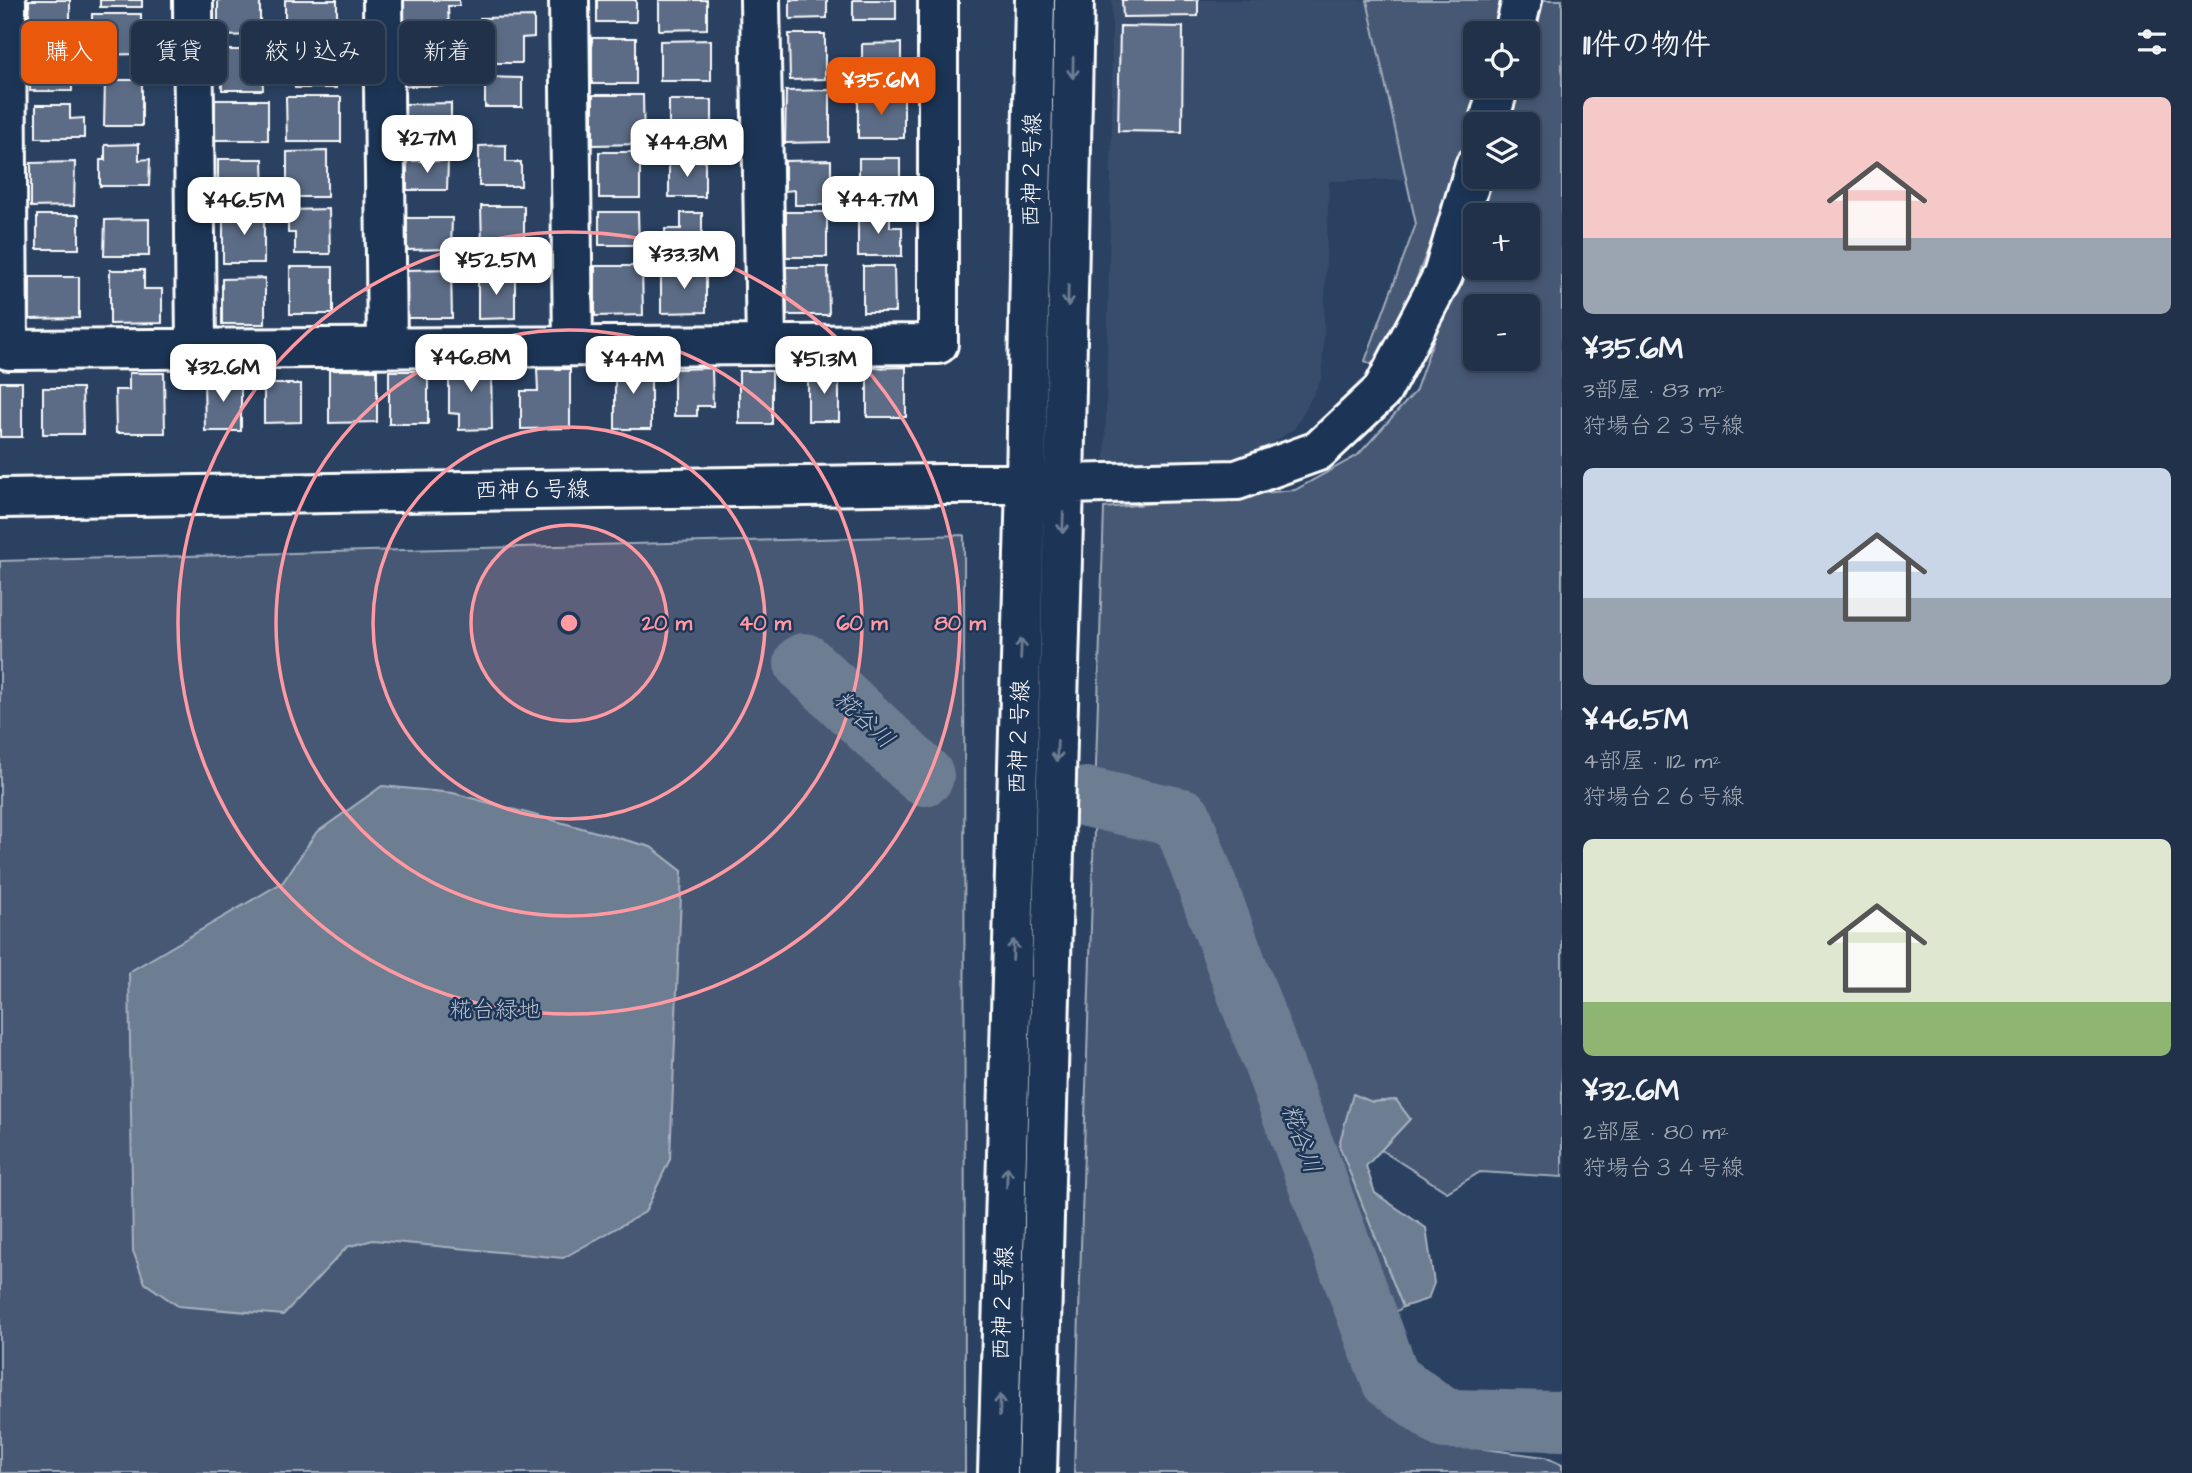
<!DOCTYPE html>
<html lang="ja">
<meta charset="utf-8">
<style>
:root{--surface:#203149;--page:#2d3d53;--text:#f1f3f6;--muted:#a2a9b4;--line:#3d4c61;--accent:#ea580c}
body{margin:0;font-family:"Architects Daughter","Klee One",sans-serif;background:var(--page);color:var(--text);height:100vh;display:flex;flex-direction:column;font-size:26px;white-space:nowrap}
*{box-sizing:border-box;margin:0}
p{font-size:23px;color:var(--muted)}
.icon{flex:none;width:38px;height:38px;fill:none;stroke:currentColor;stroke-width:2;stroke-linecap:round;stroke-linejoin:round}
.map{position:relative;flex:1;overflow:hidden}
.details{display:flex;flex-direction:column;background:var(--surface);width:630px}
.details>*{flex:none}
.guide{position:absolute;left:21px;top:21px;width:665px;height:63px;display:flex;gap:14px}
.fabs{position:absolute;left:1463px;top:21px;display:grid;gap:14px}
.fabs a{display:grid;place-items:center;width:77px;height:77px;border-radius:10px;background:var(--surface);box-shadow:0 4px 10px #0003,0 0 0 2px var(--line);font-size:35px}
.price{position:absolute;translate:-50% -60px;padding:0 16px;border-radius:14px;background:#fff;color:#222;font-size:23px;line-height:46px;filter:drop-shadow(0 2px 4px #0008)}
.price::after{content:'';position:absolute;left:50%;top:42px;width:21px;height:16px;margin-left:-10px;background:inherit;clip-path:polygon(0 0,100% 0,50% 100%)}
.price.selected{background:var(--accent);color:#fff}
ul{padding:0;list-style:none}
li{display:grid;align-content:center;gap:14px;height:371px;padding:0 21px}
li span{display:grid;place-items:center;height:217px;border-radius:10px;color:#555}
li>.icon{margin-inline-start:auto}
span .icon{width:126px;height:126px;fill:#fffc;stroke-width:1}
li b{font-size:30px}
h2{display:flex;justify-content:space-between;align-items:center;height:84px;padding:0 21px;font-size:30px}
.chip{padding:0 24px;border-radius:10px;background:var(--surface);box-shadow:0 4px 10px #0003,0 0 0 2px var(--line);font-size:24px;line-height:63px}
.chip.selected{background:var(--accent);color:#fff}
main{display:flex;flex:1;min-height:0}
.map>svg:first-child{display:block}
.built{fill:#394e6c}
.green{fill:#465975;stroke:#a2acba;stroke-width:2;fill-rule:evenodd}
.water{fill:#6d7d92;stroke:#a7b1be;stroke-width:2}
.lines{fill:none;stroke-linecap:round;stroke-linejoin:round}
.river{stroke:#6d7d92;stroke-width:60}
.building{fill:#5b6c86;stroke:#fff;stroke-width:2}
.minor-casing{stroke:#fff;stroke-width:44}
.minor{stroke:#1d3557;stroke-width:38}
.oneway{stroke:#6c7c92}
.ring{fill:none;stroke:#ff9aa2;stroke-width:3.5}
.labels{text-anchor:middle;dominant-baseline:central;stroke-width:5;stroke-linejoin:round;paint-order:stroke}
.street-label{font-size:23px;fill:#fff;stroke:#1d3557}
.park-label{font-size:23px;fill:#b5bdc8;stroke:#1d3557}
.water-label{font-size:24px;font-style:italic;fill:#b6bec8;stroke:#1d3557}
.centre{fill:#ff9aa2;stroke:#1d3557;stroke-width:3.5}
.ring-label{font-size:21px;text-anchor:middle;font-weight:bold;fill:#ff9aa2;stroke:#1d3557;stroke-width:5;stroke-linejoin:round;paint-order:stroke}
</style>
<main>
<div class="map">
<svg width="1562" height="1473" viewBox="0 0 1562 1473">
<rect width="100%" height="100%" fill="#2a4161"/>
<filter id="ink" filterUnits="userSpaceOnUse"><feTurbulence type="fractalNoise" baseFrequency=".0143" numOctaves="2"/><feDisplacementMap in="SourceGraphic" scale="14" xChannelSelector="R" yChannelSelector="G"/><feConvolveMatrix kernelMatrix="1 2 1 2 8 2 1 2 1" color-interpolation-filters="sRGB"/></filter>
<g filter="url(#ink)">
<path class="built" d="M1112 0H1367L1406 179 1329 181 1322 378 1295 428 1270 445 1228 462 1105 461 1112 122Z"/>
<path class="green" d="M1367 0H1503L1494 33H1475V86H1480L1453 186 1381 369 1365 361 1416 224Z
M1539 0H1562V1177L1480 1172 1447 1192 1381 1150 1410 1119 1396 1100 1372 1102 1339 1145 1403 1307 1364 1334 1371 1380 1405 1419 1423 1434 1446 1444 1545 1457 1562 1465V1473H1074L1104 508 1295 490 1358 455 1415 392 1475 222V268H1528V215H1477L1489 177H1528V124H1505L1517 86H1528V42ZM1475 306H1528V359H1475Z
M964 535 965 1473H0V561Z"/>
<path class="water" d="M382 786 453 793 651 847 682 871 670 1159 645 1212 563 1258 373 1240 347 1247 283 1315 178 1306 145 1283 133 1251 129 972 283 882 316 833Z
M1353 1094 1372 1102 1396 1100 1410 1119 1366 1166 1375 1193 1426 1228 1434 1283 1428 1299 1403 1307 1339 1145Z"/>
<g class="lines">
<path class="river" d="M804 663 924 776
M1086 797 1182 818 1391 1380 1445 1419 1562 1421"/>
</g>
<path class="building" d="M29 0H70V36H29Z
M100 0H142V7H100Z
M218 0H260V35L218 36Z
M285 0H337V34H285Z
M404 0H459V6H448L449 28H404Z
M597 0H636V22H597Z
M659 0H707V29L659 30Z
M790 0H827V18L790 19Z
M853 0H896V20H853Z
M1122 0H1198V16L1123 17Z
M92 14H141V54L92 55Z
M534 17V37L522 38V63H480V18Z
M1120 26 1183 27 1182 132 1118 131Z
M789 34H825V79L790 80Z
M592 38H636V84H592Z
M403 39H450V86H403Z
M711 40V81H660V41Z
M901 43V77H862V44Z
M295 46H336V88H295Z
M30 48H72V91H30Z
M221 50H262L263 90H222Z
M485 77 522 78V107H485Z
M105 80H142V126H104Z
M830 90V142L785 143 786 91Z
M593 95H643L644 144 593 145Z
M858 96H904V138H858Z
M286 97H341V142H287Z
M215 100H268V140H215Z
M669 100H712V152L669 153Z
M451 103V135L405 136V104Z
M36 105H70V119L84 118V138H36Z
M139 144V160L150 159 149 186H100V160H105V145Z
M506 145V162H521V186H479V146Z
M327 151V197H287V152Z
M599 152H640V198H599Z
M859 158H900V198H859Z
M218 159H263L264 199H218Z
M831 160V205H795V190L785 191V161Z
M407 161H448L447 190H407Z
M669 161H705V197H669Z
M75 162 74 206 31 207V163Z
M481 206H524V247H482Z
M329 209 330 254H295V233H288V210Z
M264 211V263H223V212Z
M599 212H638L639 245H599Z
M786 212H827V257H786Z
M681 213H702V253H665V229H681Z
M858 213H890V227H902V256H858Z
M37 215H79V249H37Z
M407 218H452L451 249 407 250Z
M149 219V256H104L105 220Z
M595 266H642L643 315 595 316Z
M863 266H894L895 312H863Z
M290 267H333V314H290Z
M786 267H828L829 315H787Z
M706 268V312L661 313V269Z
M451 269 452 318H407V270Z
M110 270H144V289H162V323L110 324Z
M478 275H515V318L478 319Z
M30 277H79V318L30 319Z
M265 278V324H222V279Z
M491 361 492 429 459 430V414L449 413V362Z
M651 362V429H615V363Z
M906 367V417H867V368Z
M712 368 713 406H697V416H674V369Z
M537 369H570V428L521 429V391H538Z
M329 370H377V422L329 423Z
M389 371H428V424H389Z
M739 371H772V424H739Z
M808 371H839V421H808Z
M129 373H164L165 433H116L115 390H129Z
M241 376V431H205L204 377Z
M0 382H22V437H0Z
M264 384H301V422L264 423Z
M43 388H82L83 434H43Z"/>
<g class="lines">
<defs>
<path id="minor" d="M6 0 8 350 938 344V0
M193 0 196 349
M383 0 387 346
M569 0 573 346
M760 0 766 345
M1514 33 1522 0
M1488 124 1499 86
M0 498 942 484H1064L1237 480 1318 451 1382 391 1443 275 1475 166
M998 1473 1026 484 1035 0
M1037 1473 1064 484 1074 0"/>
</defs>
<use href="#minor" class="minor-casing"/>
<use href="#minor" class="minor"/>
</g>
<defs><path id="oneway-shaft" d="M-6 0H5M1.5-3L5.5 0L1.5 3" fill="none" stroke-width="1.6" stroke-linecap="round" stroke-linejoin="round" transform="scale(1.75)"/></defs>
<g class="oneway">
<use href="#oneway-shaft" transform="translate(1073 68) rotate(91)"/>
<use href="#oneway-shaft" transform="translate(1068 296) rotate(91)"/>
<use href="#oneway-shaft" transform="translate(1063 523) rotate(92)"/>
<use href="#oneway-shaft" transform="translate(1021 649) rotate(-88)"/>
<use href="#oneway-shaft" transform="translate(1057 751) rotate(92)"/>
<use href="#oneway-shaft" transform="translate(1013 950) rotate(-88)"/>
<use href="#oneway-shaft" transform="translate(1007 1177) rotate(-88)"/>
<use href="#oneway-shaft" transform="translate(1000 1405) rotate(-88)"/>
</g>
</g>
<circle cx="569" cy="623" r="98" fill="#ff9aa2" fill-opacity=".12"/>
<g class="ring">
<circle cx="569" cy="623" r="98"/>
<circle cx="569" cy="623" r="196"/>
<circle cx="569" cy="623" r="293"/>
<circle cx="569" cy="623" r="391"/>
</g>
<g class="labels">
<g class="street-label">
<text transform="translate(1032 170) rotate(-89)">西神２号線</text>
<text transform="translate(532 490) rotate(-1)">西神６号線</text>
<text transform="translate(1019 737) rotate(-88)">西神２号線</text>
<text transform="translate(1003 1303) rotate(-88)">西神２号線</text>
</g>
<g class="park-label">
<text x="495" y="1010">糀台緑地</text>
</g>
<g class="water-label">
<text transform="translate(864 720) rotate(43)">糀谷川</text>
<text transform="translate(1301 1139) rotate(70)">糀谷川</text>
</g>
</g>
<circle cx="569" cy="623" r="10" class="centre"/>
<g class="ring-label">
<text x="667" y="630">20 m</text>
<text x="765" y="630">40 m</text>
<text x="862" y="630">60 m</text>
<text x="960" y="630">80 m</text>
</g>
</svg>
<div class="fabs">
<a><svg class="icon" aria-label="locate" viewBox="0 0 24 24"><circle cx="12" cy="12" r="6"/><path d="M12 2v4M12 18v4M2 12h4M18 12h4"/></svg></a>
<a><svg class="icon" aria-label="layers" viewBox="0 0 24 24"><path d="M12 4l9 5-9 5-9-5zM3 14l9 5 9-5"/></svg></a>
<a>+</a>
<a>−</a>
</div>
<b class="price selected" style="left:881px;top:117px">¥35.6M</b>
<b class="price" style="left:427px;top:175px">¥27M</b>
<b class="price" style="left:687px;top:179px">¥44.8M</b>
<b class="price" style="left:878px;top:236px">¥44.7M</b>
<b class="price" style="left:244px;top:237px">¥46.5M</b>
<b class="price" style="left:684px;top:291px">¥33.3M</b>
<b class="price" style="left:496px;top:297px">¥52.5M</b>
<b class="price" style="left:471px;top:394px">¥46.8M</b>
<b class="price" style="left:633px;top:396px">¥44M</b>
<b class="price" style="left:824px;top:396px">¥51.3M</b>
<b class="price" style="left:223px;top:404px">¥32.6M</b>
<div class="guide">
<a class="chip selected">購入</a>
<a class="chip">賃貸</a>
<a class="chip">絞り込み</a>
<a class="chip">新着</a>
</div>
</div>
<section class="details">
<h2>11件の物件<svg class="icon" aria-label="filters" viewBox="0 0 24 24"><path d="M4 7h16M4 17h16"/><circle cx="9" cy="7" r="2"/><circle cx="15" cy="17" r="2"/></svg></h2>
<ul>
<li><span style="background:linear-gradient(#f6c9c9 65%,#9aa5b1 0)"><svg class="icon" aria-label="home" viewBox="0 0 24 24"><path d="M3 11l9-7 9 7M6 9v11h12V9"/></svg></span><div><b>¥35.6M</b><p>3部屋 · 83 m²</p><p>狩場台２３号線</p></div></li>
<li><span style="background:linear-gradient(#c9d6e8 60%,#9aa5b1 0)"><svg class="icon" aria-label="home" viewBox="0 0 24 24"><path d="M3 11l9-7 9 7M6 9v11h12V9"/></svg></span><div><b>¥46.5M</b><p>4部屋 · 112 m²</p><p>狩場台２６号線</p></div></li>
<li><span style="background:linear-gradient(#dfe7d0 75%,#8fb573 0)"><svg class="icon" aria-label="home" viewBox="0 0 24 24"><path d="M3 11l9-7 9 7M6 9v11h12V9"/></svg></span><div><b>¥32.6M</b><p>2部屋 · 80 m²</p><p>狩場台３４号線</p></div></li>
</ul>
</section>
</main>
